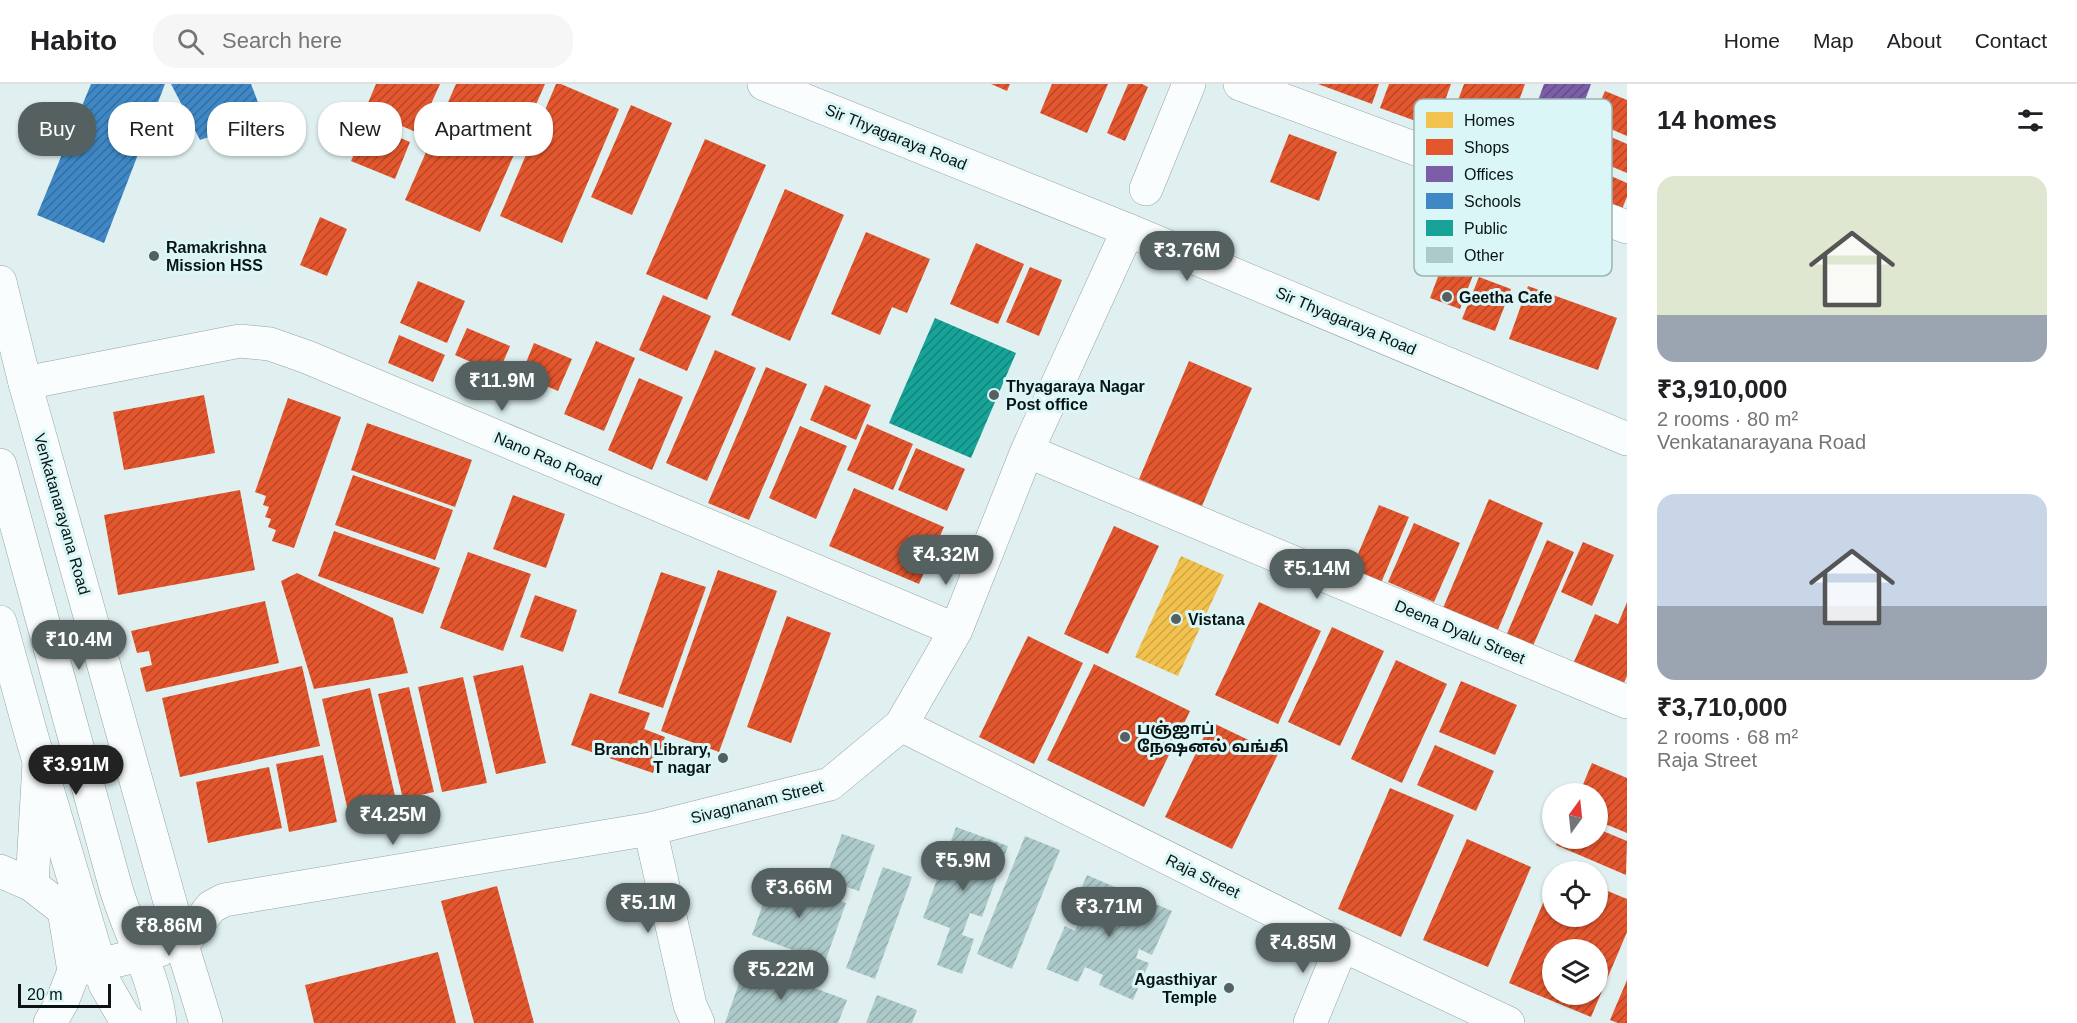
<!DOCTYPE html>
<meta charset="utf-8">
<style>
:root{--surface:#fff;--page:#f6f6f6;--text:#202124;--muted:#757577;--line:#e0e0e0;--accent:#556161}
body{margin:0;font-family:Arial,"Noto Sans Tamil",sans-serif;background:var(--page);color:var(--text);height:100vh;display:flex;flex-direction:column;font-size:22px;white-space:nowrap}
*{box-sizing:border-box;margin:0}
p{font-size:20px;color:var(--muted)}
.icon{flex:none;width:33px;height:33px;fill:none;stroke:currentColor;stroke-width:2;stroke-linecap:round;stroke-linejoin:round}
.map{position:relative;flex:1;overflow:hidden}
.panel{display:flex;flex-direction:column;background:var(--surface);width:450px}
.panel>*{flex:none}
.hud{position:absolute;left:18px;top:18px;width:570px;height:54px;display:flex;gap:12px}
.needle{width:39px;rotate:15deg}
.buttons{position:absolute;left:1542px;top:699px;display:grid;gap:12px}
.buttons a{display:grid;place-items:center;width:66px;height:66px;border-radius:50%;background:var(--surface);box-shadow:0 2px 4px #0004;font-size:30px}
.scale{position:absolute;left:18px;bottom:15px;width:93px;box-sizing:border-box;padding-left:6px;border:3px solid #0a1414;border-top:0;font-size:16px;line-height:21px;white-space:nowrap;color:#0a1414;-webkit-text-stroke:4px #daf6f6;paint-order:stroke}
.price{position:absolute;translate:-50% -51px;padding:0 14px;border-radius:21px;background:var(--accent);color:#fff;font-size:20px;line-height:39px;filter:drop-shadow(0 2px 3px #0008)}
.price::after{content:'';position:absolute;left:50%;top:36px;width:18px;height:14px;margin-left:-9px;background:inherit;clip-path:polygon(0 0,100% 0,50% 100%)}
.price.on{background:#222;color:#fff}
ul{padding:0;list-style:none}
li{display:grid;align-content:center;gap:12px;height:318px;padding:0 30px}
li span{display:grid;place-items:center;height:186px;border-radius:18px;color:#555}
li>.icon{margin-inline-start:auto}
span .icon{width:108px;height:108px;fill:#fffc;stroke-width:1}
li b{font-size:26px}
h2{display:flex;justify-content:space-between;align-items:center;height:72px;padding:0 30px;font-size:26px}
.pill{padding:0 21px;border-radius:24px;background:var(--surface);box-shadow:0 2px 4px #0004;font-size:21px;line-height:54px}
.pill.on{background:var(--accent);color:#fff}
header{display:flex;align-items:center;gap:36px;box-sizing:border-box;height:84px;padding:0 30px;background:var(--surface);border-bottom:2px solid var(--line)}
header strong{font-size:28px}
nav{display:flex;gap:33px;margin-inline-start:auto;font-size:21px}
.search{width:420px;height:54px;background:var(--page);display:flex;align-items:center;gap:15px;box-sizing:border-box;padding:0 21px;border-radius:24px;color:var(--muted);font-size:22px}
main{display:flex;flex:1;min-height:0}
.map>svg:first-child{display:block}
.homes{fill:url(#homes-hatch)}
.shops{fill:url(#shops-hatch);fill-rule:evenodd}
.offices{fill:url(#offices-hatch)}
.schools{fill:url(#schools-hatch)}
.public{fill:url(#public-hatch)}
.building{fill:url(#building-hatch)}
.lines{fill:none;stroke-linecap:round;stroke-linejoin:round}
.minor-casing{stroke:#96a2a2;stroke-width:34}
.tertiary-casing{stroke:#96a2a2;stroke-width:34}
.secondary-casing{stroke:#96a2a2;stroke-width:34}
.minor{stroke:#fafdfd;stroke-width:33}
.tertiary{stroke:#fafdfd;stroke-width:33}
.secondary{stroke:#fafdfd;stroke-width:33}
.poi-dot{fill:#556161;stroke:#daf6f6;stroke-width:2}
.labels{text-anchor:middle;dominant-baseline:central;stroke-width:6;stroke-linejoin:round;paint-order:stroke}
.street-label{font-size:16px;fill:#0a1414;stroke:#daf6f6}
.poi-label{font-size:16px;font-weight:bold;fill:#0a1414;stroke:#daf6f6;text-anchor:start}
.key{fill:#daf6f6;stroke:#9cb2b2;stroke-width:1.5}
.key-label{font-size:16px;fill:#0a1414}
</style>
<header>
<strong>Habito</strong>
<div class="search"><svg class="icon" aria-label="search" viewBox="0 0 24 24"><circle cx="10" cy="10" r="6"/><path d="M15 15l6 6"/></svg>Search here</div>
<nav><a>Home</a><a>Map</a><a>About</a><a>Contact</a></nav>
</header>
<main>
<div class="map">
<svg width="1627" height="939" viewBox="0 0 1627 939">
<defs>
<pattern id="homes-hatch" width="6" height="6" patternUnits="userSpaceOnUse" patternTransform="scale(1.5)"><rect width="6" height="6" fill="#f2c14e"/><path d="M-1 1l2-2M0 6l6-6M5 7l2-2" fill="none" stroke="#cea543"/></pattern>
<pattern id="shops-hatch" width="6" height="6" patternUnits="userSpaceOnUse" patternTransform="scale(1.5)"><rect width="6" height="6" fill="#e4572e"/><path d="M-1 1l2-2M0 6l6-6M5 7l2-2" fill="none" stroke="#b74726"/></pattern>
<pattern id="offices-hatch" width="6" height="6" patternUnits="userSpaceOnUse" patternTransform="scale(1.5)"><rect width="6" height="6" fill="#7b5ea7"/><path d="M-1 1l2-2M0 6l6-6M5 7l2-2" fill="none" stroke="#634c87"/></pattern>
<pattern id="schools-hatch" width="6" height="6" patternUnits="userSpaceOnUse" patternTransform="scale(1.5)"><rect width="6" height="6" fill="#3f88c5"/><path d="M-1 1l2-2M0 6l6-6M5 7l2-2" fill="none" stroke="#336e9f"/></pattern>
<pattern id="public-hatch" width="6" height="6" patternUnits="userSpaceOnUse" patternTransform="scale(1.5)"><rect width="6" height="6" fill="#17a398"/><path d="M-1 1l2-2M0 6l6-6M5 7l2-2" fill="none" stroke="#13847b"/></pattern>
<pattern id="building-hatch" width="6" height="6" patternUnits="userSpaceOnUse" patternTransform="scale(1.5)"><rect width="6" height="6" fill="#adcacb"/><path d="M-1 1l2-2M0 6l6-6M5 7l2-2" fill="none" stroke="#94adad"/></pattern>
</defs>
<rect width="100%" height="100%" fill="#e0f0f0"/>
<path class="homes" d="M1181 472 1224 491 1178 592 1135 573Z"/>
<path class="shops" d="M376 0H440L418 49 365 26Z
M456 0H545L480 148 405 116Z
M556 0H561L619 25 562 159 500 132Z
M991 0H1010L1007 7Z
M1052 0H1108L1087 49 1040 29Z
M1128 0H1142L1148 3 1125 57 1107 49Z
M1318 0H1379L1372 20Z
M1389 0H1451L1435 44 1380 24Z
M1464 0H1525L1500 69 1446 49Z
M1605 7 1627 16V52L1592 37Z
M631 21 672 39 632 131 591 113Z
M367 40 410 58 395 95 351 77Z
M1593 45 1627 60V89L1582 70Z
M1289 50 1337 68 1319 117 1270 98Z
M705 55 766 81 707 216 646 190Z
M1572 75 1627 99V113L1622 125 1562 98Z
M785 105 844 131 790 257 731 231Z
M320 133 347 145 327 192 300 181Z
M866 148 930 175 907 229 892 223 880 251 831 230Z
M976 159 1024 180 998 240 950 220Z
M1445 174 1475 186 1460 225 1430 214Z
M1030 183 1062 196 1039 252 1006 238Z
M1479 193 1511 205 1495 247 1462 235Z
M418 197 465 217 447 259 400 239Z
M1528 202 1617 234 1598 286 1509 255Z
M663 211 711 232 687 287 639 266Z
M467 244 510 262 498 290 455 271Z
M399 251 445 271 433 298 388 279Z
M596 257 635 274 604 347 564 330Z
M534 259 572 275 558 307 521 291Z
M715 266 756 284 707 397 666 379Z
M1189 277 1252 304 1202 422 1139 395Z
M766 283 807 300 749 436 708 419Z
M639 294 683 313 652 386 608 366Z
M825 301 871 321 856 356 810 336Z
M204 311 215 369 124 386 113 328Z
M288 314 341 333 294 464 272 457 276 446 268 443 271 435 265 433 269 423 263 421 266 412 255 408Z
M367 339 472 376 455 423 351 386Z
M867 340 913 360 893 406 847 386Z
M800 342 847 362 816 435 769 414Z
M916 364 965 385 947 427 898 406Z
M353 391 453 426 435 476 335 441Z
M854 404 944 443 919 500 829 462Z
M240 406 255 486 118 511 104 431Z
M513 411 565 430 546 484 493 465Z
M1489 415 1543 439 1497 548 1443 524Z
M1379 421 1409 433 1381 499 1351 486Z
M1414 439 1460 459 1434 518 1388 498Z
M1114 442 1159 462 1108 570 1064 550Z
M334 447 440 484 423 530 318 492Z
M1547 456 1574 468 1532 564 1506 552Z
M1583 458 1614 471 1592 522 1561 508Z
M468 468 531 490 503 567 440 544Z
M718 486 777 507 719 668 661 647Z
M661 488 706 503 663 624 618 609Z
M297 489 393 534 408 589 314 605 281 497Z
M535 511 577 526 563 568 520 553Z
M265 517 279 579 146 608 140 584 152 581 149 567 137 569 131 547Z
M1259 518 1321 547 1278 640 1215 611Z
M1627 518V592L1623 601 1573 580 1595 530 1618 540Z
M787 532 831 549 791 659 747 643Z
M1332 543 1384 567 1340 662 1288 638Z
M1028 552 1083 579 1034 680 979 653Z
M1396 576 1447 600 1402 699 1351 675Z
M1094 580 1190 627 1144 723 1047 676Z
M523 581 546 679 496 690 473 592Z
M302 582 320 662 180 693 162 614Z
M463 593 487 699 442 708 418 603Z
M1461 597 1517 621 1495 671 1439 648Z
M409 603 434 708 403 715 378 610Z
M370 604 396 716 348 727 322 615Z
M590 609 650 629 644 645 665 653 653 689 571 661Z
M1211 638 1278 670 1232 765 1165 733Z
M1435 661 1494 687 1476 727 1417 701Z
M323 671 337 738 289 748 276 680Z
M1592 679 1627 694V749L1598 737V710H1579Z
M269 683 282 744 208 759 196 698Z
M1390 704 1454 731 1401 853 1338 825Z
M1598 745 1627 757 1626 791 1556 761 1559 754H1598Z
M1467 755 1531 783 1488 883 1423 856Z
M1552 798V832H1598V803L1627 815V848L1591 933 1509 899ZM1552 866H1598V910H1552Z
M497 802 534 939H474L441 817Z
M438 868 456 939H314L305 901Z
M1627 896V939H1618L1610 936Z"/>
<path class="offices" d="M1544 0H1591L1558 89 1517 74Z"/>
<path class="schools" d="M91 0H165L104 159 37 131Z
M171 0H251L264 34 200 56Z"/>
<path class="public" d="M935 234 1016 269 971 374 889 339Z"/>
<path class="building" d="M956 743 1008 762 982 833 970 829 962 851 974 855 962 890 937 881 950 844 923 834Z
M842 750 875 761 859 807 825 796Z
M1025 752 1060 766 1012 885 977 870Z
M883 783 912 793 875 895 846 884Z
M1087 791 1117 804 1112 815 1132 824 1137 812 1172 827 1152 871 1139 865 1136 874 1149 879 1133 916 1099 901 1103 891 1085 883 1078 898 1046 885 1065 842 1075 847 1079 837 1069 833Z
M773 792 846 819 825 878 752 851Z
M746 879 847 916 838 939H725Z
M877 911 917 926 912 939H866Z"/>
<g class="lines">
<defs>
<path id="minor" d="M1240 0 1627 143
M1146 105 1189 0
M25 299 240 257 270 260 307 273 956 546
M1027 367 1627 618
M901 641 1342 861 1508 939
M650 745 690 921 698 939
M0 787 32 801 64 826 74 887 62 918 50 939
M182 861 211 823 224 816 650 745 830 700 901 641 956 546 1027 367 1128 146
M1310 939 1342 861"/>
<path id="tertiary" d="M0 538 33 657 105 900 125 935 130 939"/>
<path id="secondary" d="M764 0 1128 146 1627 355
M0 198 25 299 182 861 206 939
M0 381C38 521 77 661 115 801 128 848 155 891 160 939
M32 801 39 679
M74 887 160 866"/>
</defs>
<use href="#minor" class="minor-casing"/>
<use href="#tertiary" class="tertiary-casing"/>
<use href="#secondary" class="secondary-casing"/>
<use href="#minor" class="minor"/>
<use href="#tertiary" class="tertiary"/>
<use href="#secondary" class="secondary"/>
</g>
<g class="poi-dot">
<circle cx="154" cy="172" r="6"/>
<circle cx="1447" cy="213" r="6"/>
<circle cx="994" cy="311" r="6"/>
<circle cx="1176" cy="535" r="6"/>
<circle cx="1125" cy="653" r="6"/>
<circle cx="723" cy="674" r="6"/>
<circle cx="1229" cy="904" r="6"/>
</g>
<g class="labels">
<g class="street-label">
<text transform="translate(896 53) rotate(22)">Sir Thyagaraya Road</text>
<text transform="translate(1346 237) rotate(23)">Sir Thyagaraya Road</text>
<text transform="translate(548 375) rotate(23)">Nano Rao Road</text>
<text transform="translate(62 430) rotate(74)">Venkatanarayana Road</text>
<text transform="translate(1460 548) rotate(23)">Deena Dyalu Street</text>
<text transform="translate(757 718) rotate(-14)">Sivagnanam Street</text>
<text transform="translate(1203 792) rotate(26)">Raja Street</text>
</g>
<g class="poi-label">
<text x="166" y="163">Ramakrishna<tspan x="166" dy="18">Mission HSS</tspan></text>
<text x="1459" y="213">Geetha Cafe</text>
<text x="1006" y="302">Thyagaraya Nagar<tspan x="1006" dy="18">Post office</tspan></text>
<text x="1188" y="535">Vistana</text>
<text x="1137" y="644">பஞ்ஐாப்<tspan x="1137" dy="18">நேஷனல் வங்கி</tspan></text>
<text x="711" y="665" text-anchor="end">Branch Library,<tspan x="711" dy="18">T nagar</tspan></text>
<text x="1217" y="895" text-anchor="end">Agasthiyar<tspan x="1217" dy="18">Temple</tspan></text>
</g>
</g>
<rect x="1414" y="15" width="198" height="177" rx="9" class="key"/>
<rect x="1426" y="28" width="27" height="16" fill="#f2c14e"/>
<rect x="1426" y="55" width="27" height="16" fill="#e4572e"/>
<rect x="1426" y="82" width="27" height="16" fill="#7b5ea7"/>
<rect x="1426" y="109" width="27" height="16" fill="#3f88c5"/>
<rect x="1426" y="136" width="27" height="16" fill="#17a398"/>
<rect x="1426" y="163" width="27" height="16" fill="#adcacb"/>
<g class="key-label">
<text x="1464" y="42">Homes</text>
<text x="1464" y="69">Shops</text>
<text x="1464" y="96">Offices</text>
<text x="1464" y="123">Schools</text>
<text x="1464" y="150">Public</text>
<text x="1464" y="177">Other</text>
</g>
</svg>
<div class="buttons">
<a><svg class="needle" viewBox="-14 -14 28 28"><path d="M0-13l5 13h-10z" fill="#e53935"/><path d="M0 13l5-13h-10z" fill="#757577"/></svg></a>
<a><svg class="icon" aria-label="locate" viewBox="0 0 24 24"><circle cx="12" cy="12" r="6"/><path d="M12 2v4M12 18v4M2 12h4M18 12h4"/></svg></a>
<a><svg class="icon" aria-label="layers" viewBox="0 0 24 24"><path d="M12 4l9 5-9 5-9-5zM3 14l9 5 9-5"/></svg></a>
</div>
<div class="scale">20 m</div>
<b class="price" style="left:1187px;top:198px">₹3.76M</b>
<b class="price" style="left:502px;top:328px">₹11.9M</b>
<b class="price" style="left:946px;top:502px">₹4.32M</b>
<b class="price" style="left:1317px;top:516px">₹5.14M</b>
<b class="price" style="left:79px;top:587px">₹10.4M</b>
<b class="price on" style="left:76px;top:712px">₹3.91M</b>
<b class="price" style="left:393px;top:762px">₹4.25M</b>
<b class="price" style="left:963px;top:808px">₹5.9M</b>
<b class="price" style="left:799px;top:835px">₹3.66M</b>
<b class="price" style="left:648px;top:850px">₹5.1M</b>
<b class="price" style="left:1109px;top:854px">₹3.71M</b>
<b class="price" style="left:169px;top:873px">₹8.86M</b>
<b class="price" style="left:1303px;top:890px">₹4.85M</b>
<b class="price" style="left:781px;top:917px">₹5.22M</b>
<div class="hud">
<a class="pill on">Buy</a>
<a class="pill">Rent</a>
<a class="pill">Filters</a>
<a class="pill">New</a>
<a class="pill">Apartment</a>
</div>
</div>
<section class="panel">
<h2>14 homes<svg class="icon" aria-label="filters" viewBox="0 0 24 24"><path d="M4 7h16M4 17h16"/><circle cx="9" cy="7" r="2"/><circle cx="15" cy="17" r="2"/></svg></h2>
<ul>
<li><span style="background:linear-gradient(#dfe7d0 75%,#9aa5b1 0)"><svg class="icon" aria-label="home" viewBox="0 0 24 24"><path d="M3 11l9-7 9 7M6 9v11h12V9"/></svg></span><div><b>₹3,910,000</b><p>2 rooms · 80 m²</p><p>Venkatanarayana Road</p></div></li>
<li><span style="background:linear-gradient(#c9d6e8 60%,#9aa5b1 0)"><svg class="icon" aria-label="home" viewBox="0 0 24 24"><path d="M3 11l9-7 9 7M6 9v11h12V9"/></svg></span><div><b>₹3,710,000</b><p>2 rooms · 68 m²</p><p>Raja Street</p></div></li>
</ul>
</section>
</main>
